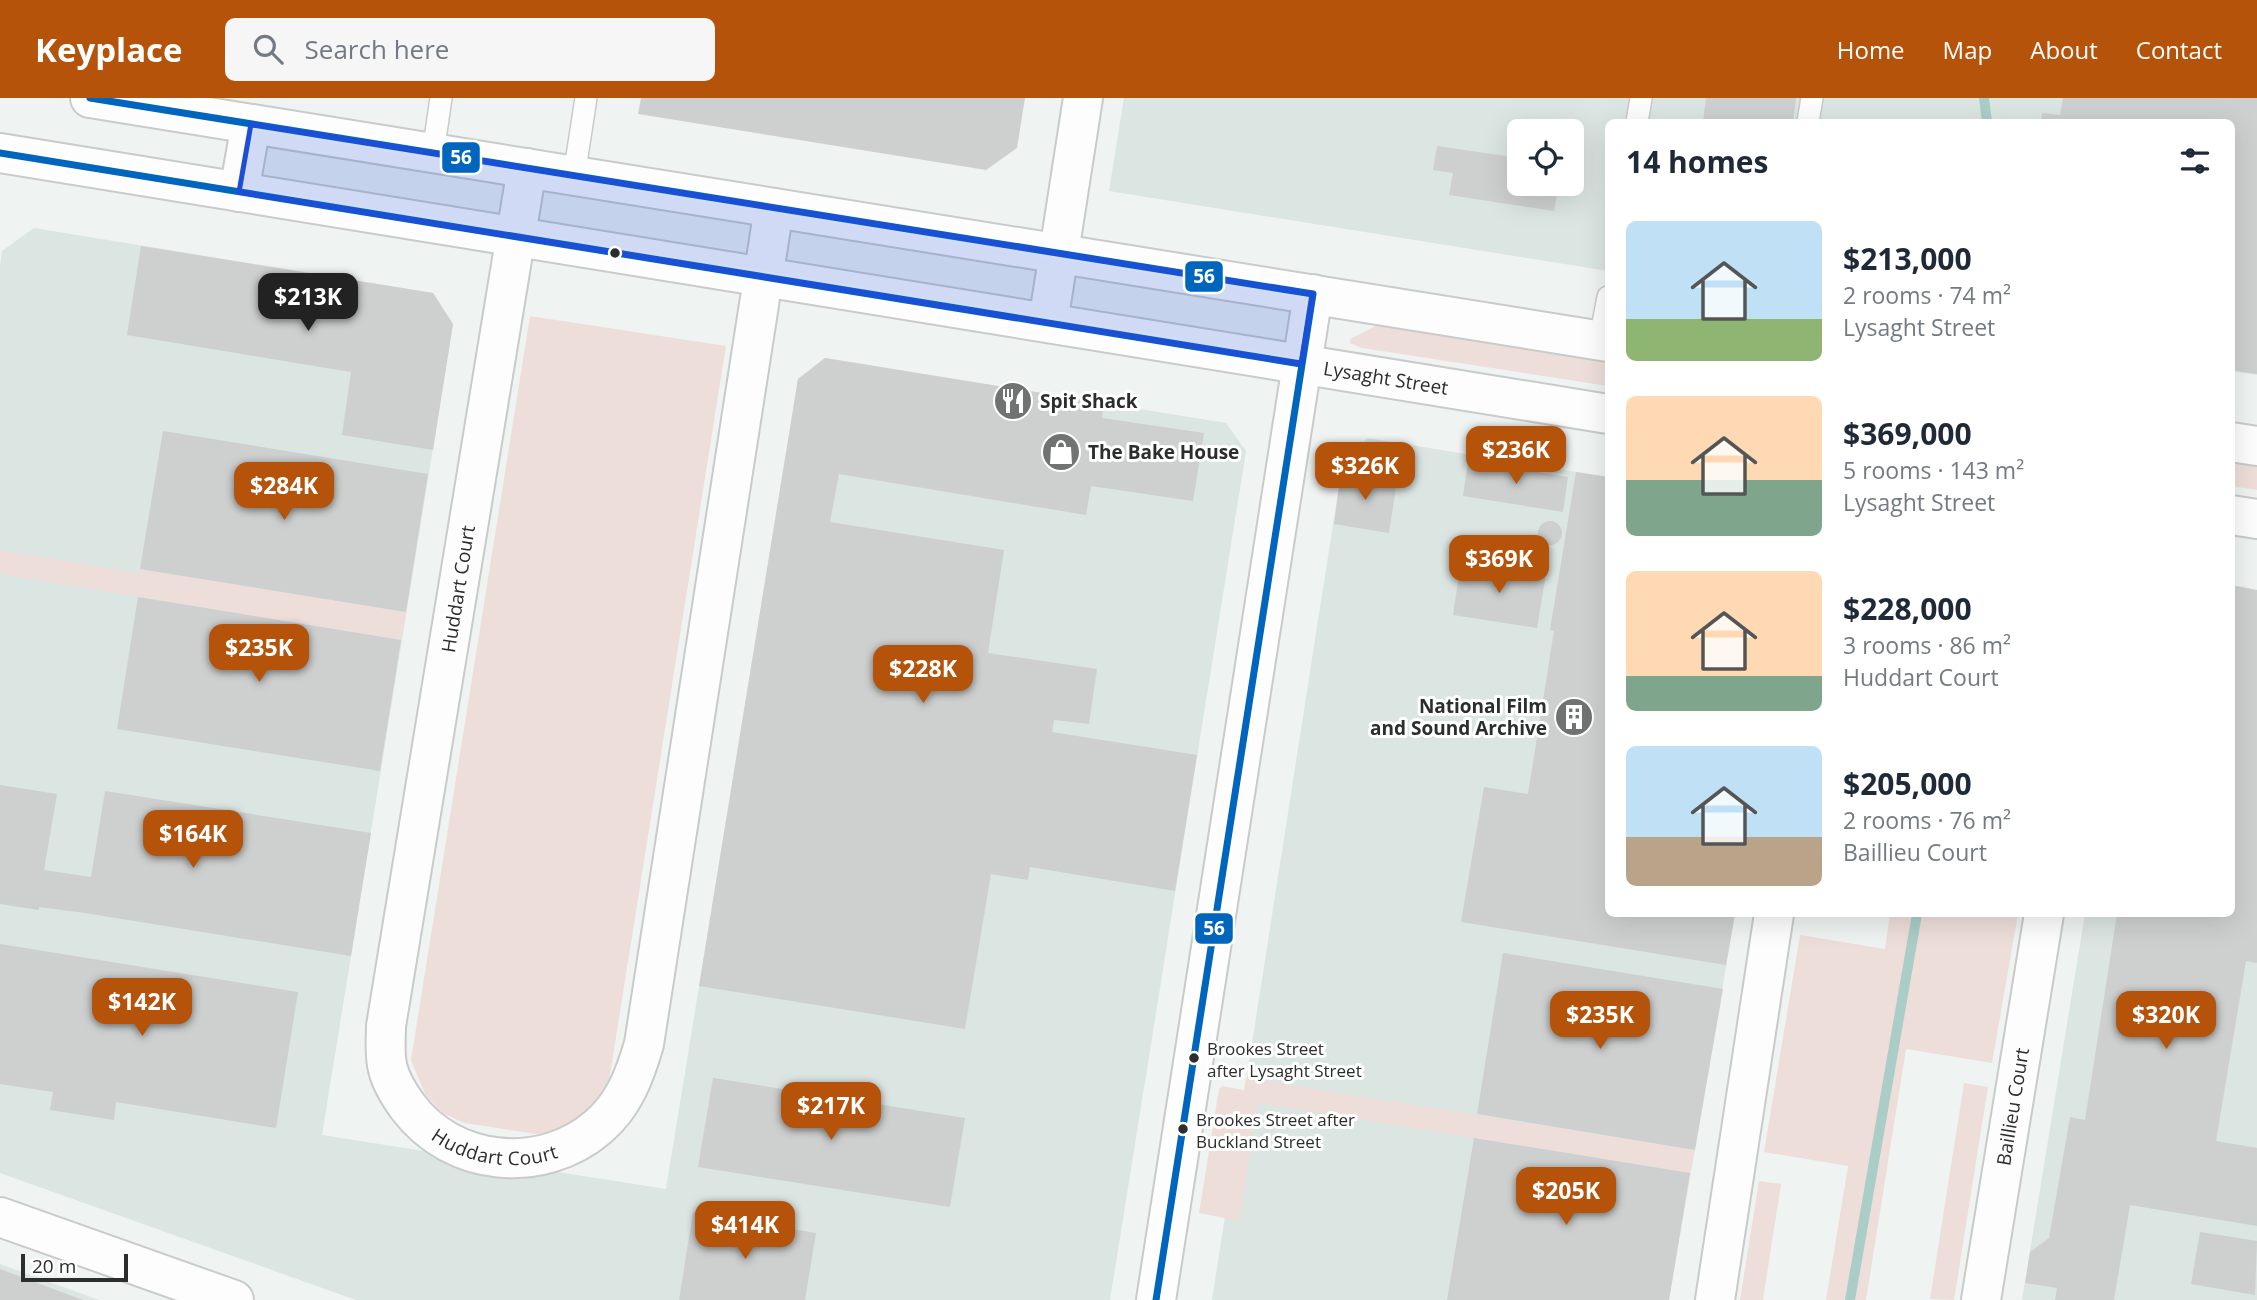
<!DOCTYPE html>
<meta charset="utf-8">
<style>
:root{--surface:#fff;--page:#f6f6f7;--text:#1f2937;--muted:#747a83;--accent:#b45309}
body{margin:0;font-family:"Open Sans",sans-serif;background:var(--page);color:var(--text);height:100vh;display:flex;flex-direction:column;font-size:26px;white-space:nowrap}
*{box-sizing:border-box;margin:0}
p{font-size:23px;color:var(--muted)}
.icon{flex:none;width:38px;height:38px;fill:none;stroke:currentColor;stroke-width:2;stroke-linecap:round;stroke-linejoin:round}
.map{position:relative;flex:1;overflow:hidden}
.side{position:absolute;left:1605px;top:21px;width:630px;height:798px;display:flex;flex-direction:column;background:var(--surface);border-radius:10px;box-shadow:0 7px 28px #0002}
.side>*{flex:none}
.controls{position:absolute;left:1507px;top:21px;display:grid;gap:14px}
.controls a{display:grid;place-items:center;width:77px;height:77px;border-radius:10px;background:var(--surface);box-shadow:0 7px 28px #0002;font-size:35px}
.scale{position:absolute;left:21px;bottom:18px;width:107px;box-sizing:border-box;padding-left:7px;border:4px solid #2b2e2d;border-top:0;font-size:19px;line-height:24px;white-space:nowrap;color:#2b2e2d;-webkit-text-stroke:5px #fff;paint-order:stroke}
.price{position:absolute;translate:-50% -60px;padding:0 16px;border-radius:14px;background:var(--accent);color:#fff;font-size:23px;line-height:46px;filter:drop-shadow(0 2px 4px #0008)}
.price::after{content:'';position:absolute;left:50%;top:42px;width:21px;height:16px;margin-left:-10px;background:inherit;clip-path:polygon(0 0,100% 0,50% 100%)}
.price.selected{background:#222;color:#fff}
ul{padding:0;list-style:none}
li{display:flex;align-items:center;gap:21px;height:175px;padding:0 21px}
li span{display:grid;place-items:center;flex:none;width:196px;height:140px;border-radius:10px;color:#555}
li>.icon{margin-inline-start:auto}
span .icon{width:84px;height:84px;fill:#fffc;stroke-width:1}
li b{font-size:30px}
h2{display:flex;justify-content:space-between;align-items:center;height:84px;padding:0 21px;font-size:30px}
header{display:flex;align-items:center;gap:42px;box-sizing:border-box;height:98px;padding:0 35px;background:var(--accent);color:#fff}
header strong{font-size:33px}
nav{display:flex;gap:38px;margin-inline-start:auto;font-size:24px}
.search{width:490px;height:63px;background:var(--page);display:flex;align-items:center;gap:18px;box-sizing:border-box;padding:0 24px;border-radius:10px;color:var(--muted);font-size:26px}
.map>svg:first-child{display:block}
.built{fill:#dbe5e2;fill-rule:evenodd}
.green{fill:#eededa}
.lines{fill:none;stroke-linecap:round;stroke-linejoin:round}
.stream{stroke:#abcdc7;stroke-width:10}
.building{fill:#cdd0cf}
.service-casing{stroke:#c8cbca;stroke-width:24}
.minor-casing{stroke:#c8cbca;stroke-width:42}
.tertiary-casing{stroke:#c8cbca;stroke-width:42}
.service{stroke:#fdfdfd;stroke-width:21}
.minor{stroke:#fdfdfd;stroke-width:38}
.tertiary{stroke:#fdfdfd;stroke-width:38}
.bus-1-casing{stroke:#fff;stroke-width:12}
.bus-1{stroke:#0065bd;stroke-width:7}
.marked{fill:#1d4ed8;fill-opacity:0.2;stroke:#1d4ed8;stroke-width:5;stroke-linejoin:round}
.bus-dot{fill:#2b2e2d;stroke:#fff;stroke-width:2.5}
.labels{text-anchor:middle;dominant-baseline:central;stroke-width:6;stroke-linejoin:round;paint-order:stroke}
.bus-label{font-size:17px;fill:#2b2e2d;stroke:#fff;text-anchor:start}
.street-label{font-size:19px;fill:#2b2e2d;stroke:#fff}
.poi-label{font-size:19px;font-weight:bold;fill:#2b2e2d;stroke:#fff;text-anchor:start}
.line-badge{stroke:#fff;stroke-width:2.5}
.badge-label{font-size:19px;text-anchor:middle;font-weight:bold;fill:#fff}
</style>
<header>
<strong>Keyplace</strong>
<div class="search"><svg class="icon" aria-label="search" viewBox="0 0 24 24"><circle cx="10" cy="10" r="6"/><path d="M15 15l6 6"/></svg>Search here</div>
<nav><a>Home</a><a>Map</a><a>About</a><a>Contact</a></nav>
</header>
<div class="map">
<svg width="2257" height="1202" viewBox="0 0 2257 1202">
<rect width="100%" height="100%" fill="#eff3f2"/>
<path class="built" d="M1124 0H2257V277L2231 273V24H1608V173L1109 93ZM1519 33H1572V86H1519Z
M34 130 433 195 453 226 322 1037 666 1091 798 281 825 260 1226 325 1246 353 1110 1202H356L0 1075V167L2 153Z
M1367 340 1608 379V816H1735L1669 1202H1212L1342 369Z
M2231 487 2257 492V1202H2022L2085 816H2231Z
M0 1166 99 1202H0Z"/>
<path class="green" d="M530 218 726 248 609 983 584 1018 561 1032 536 1036 464 1025 443 1015 426 998 411 962Z
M1392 225 1608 257V288L1362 250 1350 245V241L1376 228Z
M2231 358 2257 363V392L2231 388Z
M0 452 139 475 140 471 406 514 401 542 0 476Z
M1890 816H2018L1992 965 1906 951 1866 1202H1826L1848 1068 1764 1054 1800 837 1885 851Z
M1246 980 1695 1052 1690 1075 1258 1005 1239 1123 1199 1115 1219 991 1222 988 1244 992Z
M1964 985 1988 989 1954 1202 1930 1201Z
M1759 1083 1781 1086 1763 1202H1740Z"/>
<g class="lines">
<path class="stream" d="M1984 0 1987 24
M1850 1202 1917 816"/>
</g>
<path class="building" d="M641 0H1025L1017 50 986 72 638 16Z
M1706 0H1796L1793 24H1703Z
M2063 0H2257V276L2231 272V24H2041L2042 15 2060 17Z
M1437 48 1519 60V86H1559L1554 113 1449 97 1453 75 1433 72Z
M141 148 433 195 453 226 433 352 342 337 351 274 127 237Z
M825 260 1104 305 1102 320 1204 335 1193 403 1091 388 1086 417 839 376 830 424 1004 452 988 555 1097 571 1089 626 1054 622 1052 634 1197 657 1175 793 1030 769 1028 782 991 776 965 931 699 888 798 281Z
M163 333 428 376 406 514 140 471Z
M1468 363 1568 379 1563 414 1463 398Z
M1341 374 1397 383 1389 435 1334 426Z
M1576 374 1608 379V816H1735L1726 867 1461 824 1484 689 1528 696 1554 533 1550 532Z
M1538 435a12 12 0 1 1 24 0a12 12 0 1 1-24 0Z
M1461 464 1546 476 1537 530 1453 517Z
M2231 487 2257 492V865L2246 863 2216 1043 2257 1050V1128L2130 1107 2114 1202H2055L2057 1190 2025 1185 2030 1154 2049 1140 2070 1019 2085 1022 2117 816H2231Z
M138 499 401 542 380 673 117 631Z
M0 687 57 696 44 772 91 779 105 693 371 735 351 858 85 815 39 809V812L0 806Z
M0 846 298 894 276 1030 116 1004 114 1022 50 1012 53 994 0 986Z
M1503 855 1723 891 1695 1052 1477 1016Z
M713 980 965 1020 950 1109 698 1069Z
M1474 1040 1690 1075 1669 1202H1447Z
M693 1114 816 1135 805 1202H679Z
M2200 1134 2257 1143 2255 1197 2191 1186Z
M0 1171 83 1202H0Z"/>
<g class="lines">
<defs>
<path id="service" d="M1637 24 1641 0
M1808 24 1812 0
M433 55 441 0
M574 78 586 0
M1600 242 1608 199"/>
<g id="minor">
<path id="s1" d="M527 70 386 928C386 941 384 958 388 971 391 984 400 998 408 1009 453 1069 542 1077 598 1029 624 1007 635 977 644 946L774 110"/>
<path d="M1048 225 1083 0"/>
<path d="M0 1119 234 1202"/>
<path d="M1156 1202 1313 196"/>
<path d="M1715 1202 1774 816"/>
<path id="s2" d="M1981 1202 2044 816"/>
</g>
<g id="tertiary">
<path d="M90 0 1608 244"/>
<path id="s3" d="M0 55 1608 316"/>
<path d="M239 94 251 26"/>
<path d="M2231 344 2257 348"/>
<path d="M2231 417 2257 421"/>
</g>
</defs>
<use href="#service" class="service-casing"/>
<use href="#minor" class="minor-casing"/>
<use href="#tertiary" class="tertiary-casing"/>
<use href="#service" class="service"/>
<use href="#minor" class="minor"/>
<use href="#tertiary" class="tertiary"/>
<defs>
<path id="bus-1" d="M90 0 1313 196 1156 1202
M0 55 1301 266"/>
</defs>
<use href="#bus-1" class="bus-1-casing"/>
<use href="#bus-1" class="bus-1"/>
</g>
<path class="marked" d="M251 26 1313 196 1301 266 239 94Z"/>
<defs>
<symbol id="restaurant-disc" viewBox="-11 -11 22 22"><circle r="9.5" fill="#707372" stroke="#fff"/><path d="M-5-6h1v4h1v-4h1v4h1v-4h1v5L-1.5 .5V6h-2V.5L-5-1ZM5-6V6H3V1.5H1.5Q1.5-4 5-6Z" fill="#fff"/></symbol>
<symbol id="shop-disc" viewBox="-11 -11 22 22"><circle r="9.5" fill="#707372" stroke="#fff"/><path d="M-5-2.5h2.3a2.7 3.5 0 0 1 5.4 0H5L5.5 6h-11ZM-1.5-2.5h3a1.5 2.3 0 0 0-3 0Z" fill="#fff"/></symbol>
<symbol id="building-disc" viewBox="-11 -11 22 22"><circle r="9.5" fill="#707372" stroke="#fff"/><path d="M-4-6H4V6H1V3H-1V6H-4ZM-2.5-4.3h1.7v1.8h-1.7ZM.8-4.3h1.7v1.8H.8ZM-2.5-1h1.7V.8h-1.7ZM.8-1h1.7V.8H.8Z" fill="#fff"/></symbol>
</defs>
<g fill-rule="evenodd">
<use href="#restaurant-disc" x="991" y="281" width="44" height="44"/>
<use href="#shop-disc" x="1039" y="332" width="44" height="44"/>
<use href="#building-disc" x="1552" y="597" width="44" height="44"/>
</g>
<g class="bus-dot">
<circle cx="615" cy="155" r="6"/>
<circle cx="1194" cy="960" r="6"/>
<circle cx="1183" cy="1031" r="6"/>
</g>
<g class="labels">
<g class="bus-label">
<text x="1207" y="950">Brookes Street<tspan x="1207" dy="22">after Lysaght Street</tspan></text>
<text x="1196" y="1021">Brookes Street after<tspan x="1196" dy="22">Buckland Street</tspan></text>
</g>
<g class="street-label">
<text stroke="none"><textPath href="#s3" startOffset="1404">Lysaght Street</textPath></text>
<text transform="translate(458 491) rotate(-81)">Huddart Court</text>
<text stroke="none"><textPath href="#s2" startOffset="196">Baillieu Court</textPath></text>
<text stroke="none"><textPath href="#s1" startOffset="1057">Huddart Court</textPath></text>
</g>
<g class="poi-label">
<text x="1040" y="303">Spit Shack</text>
<text x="1088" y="354">The Bake House</text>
<text x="1547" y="608" text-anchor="end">National Film<tspan x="1547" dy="22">and Sound Archive</tspan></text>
</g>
</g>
<g class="line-badge">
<rect x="441" y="43" width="40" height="33" rx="7" fill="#0065bd"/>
<rect x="1184" y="162" width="40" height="33" rx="7" fill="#0065bd"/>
<rect x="1194" y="814" width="40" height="33" rx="7" fill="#0065bd"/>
</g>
<g class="badge-label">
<text x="461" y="66">56</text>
<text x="1204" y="185">56</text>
<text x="1214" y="837">56</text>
</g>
</svg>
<div class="controls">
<a><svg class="icon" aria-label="locate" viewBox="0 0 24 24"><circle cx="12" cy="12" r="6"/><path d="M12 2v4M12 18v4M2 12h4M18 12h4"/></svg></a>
</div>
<div class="scale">20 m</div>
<b class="price selected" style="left:308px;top:235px">$213K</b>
<b class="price" style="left:1516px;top:388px">$236K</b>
<b class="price" style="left:1365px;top:404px">$326K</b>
<b class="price" style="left:284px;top:424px">$284K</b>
<b class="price" style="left:1499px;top:497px">$369K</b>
<b class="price" style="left:259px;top:586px">$235K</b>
<b class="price" style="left:923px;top:607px">$228K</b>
<b class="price" style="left:193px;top:772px">$164K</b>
<b class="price" style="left:142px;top:940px">$142K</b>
<b class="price" style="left:1600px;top:953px">$235K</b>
<b class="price" style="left:2166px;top:953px">$320K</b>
<b class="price" style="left:831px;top:1044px">$217K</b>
<b class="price" style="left:1566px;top:1129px">$205K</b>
<b class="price" style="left:745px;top:1163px">$414K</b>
<section class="side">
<h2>14 homes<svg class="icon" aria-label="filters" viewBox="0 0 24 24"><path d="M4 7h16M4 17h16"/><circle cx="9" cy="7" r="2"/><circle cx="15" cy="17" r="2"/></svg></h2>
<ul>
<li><span style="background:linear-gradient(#bfe0f5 70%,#8fb573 0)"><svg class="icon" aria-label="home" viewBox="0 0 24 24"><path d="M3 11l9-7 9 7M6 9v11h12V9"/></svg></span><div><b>$213,000</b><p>2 rooms · 74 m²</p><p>Lysaght Street</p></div></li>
<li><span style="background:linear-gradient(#ffd9b3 60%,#7fa58c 0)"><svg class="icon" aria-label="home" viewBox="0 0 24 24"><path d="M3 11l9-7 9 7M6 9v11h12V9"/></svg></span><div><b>$369,000</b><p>5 rooms · 143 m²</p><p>Lysaght Street</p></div></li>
<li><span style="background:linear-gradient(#ffd9b3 75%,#7fa58c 0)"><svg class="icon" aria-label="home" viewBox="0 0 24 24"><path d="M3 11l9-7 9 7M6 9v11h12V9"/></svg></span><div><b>$228,000</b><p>3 rooms · 86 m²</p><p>Huddart Court</p></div></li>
<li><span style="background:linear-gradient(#bfe0f5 65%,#b9a48a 0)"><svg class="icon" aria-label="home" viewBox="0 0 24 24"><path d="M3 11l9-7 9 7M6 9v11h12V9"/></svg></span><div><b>$205,000</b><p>2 rooms · 76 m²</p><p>Baillieu Court</p></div></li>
</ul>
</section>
</div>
